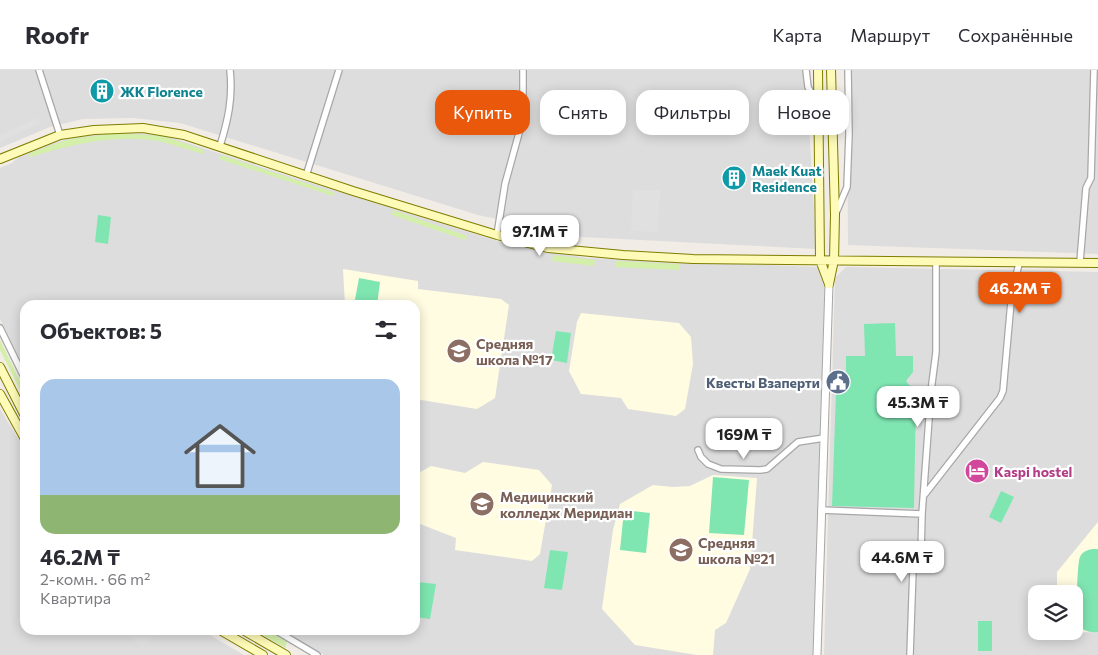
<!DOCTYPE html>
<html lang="ru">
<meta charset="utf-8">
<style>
:root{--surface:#fff;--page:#f7f7f7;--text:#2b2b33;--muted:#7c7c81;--line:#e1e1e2;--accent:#ea580c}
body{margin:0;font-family:Commissioner,sans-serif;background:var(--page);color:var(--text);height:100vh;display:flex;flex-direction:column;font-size:19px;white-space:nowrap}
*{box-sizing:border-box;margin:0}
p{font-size:16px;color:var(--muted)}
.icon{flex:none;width:28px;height:28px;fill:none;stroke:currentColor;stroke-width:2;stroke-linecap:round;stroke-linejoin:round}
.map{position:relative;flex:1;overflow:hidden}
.drawer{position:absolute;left:20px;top:230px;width:400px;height:335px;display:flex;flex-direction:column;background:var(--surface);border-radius:15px;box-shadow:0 2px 12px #0003}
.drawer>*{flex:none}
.banner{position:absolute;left:435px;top:20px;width:475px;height:45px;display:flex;gap:10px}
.buttons{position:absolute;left:1028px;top:515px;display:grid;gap:10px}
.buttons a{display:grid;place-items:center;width:55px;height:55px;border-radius:10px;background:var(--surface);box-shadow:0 2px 12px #0003;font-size:25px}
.price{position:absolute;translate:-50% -42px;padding:0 11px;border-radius:10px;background:#fff;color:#222;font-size:16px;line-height:32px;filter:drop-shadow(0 1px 2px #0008)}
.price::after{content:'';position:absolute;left:50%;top:30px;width:15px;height:11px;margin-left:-8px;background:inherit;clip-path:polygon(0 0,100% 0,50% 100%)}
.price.active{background:var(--accent);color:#fff}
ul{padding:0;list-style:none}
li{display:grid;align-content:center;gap:10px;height:265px;padding:0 20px}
li span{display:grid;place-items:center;height:155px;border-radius:15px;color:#555}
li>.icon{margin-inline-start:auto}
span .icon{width:90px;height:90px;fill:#fffc;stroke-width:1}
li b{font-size:21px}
h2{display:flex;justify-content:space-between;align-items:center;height:60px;padding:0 20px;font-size:21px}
.chip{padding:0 18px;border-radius:15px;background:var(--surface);box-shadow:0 2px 12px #0003;font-size:18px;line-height:45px}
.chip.active{background:var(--accent);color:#fff}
header{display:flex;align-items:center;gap:30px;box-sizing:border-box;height:70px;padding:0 25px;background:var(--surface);border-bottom:1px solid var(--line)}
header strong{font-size:24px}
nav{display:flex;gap:28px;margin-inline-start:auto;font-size:18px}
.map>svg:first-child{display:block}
.residential{fill:#dedddd;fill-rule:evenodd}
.education{fill:#fffce2}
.grass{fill:#d3efa9}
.pitch{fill:#7fe6b2}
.parking{fill:#e0e0e0}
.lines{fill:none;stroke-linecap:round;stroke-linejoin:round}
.minor-casing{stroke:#a7a7a7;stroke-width:8}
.tertiary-casing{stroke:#a7a7a7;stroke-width:9}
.secondary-casing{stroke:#7f7e00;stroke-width:10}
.minor{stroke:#fff;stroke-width:5.5}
.tertiary{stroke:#fff;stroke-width:7}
.secondary{stroke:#fefab7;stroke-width:8}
.labels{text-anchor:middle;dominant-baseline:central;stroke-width:4.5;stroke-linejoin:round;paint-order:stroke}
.culture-label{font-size:14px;font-weight:bold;fill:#0d838f;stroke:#fff;text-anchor:start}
.education-label{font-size:14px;font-weight:bold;fill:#785e54;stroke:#fff;text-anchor:start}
.service-label{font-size:14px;font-weight:bold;fill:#4e5e75;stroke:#fff;text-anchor:end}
.hotel-label{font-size:14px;font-weight:bold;fill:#b23c85;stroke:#fff;text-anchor:start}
</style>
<header>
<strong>Roofr</strong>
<nav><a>Карта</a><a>Маршрут</a><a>Сохранённые</a></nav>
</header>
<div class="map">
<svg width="1098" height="585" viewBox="0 0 1098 585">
<rect width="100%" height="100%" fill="#f1ece6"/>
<path class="residential" d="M0 0H806L816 179 581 167 478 145 180 53 133 48 83 49 50 57 0 78Z
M847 0H1098V184L848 175Z
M118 62 163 65 295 108 513 176 587 188 818 197 823 203 825 214 813 585H324L283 560H415V235H25V299L0 249V98L12 93 19 87 48 75 71 68Z
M846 197 1098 202V585H824L835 208ZM1036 524H1074V561H1036Z
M0 339 25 380V560H201L244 585H0Z"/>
<path class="education" d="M343 199 418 211V219L501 229 509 235 495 328 477 339 415 329V235H345Z
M581 243 679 253 691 267 693 294 685 339 676 346 628 339 621 328 581 324 569 301 577 252Z
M483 392 539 400 552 415 540 484 532 491 455 480 456 468 415 452V405L431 396 465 403Z
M713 405 757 408 750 499 726 553 715 560 713 585H697L635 575 602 539 613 460 620 434 653 415 673 417 690 416Z
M1098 452V562L1057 563V561H1074V524H1057V502Z"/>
<path class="grass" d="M117 63 163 66 204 80 203 84C186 79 168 72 151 70 108 65 70 75 30 87L29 84 32 82 70 69Z
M221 85 335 123 333 126 219 89Z
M393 140 467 166 465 170 392 145Z
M553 185 595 190 594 196 552 191Z
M616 191 679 194V200L615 197Z
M74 230 132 233 135 235H72Z
M0 270 25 322V330L0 280Z
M255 560H267L287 572 285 578Z"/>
<path class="pitch" d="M98 145 111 147 108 174 95 172Z
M359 208 380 212 377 235H354Z
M895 253 896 286H913V302L906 311 916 324 914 438 832 436 836 322 851 311 846 302V286H865L864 254Z
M556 261 571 263 567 293 551 290Z
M713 407 749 410 744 465 709 463Z
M1001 421 1014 427 1001 453 989 447Z
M624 440 650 443 646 483 620 480Z
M1092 479H1098V562C1090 563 1082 561 1078 553 1076 548 1077 492 1080 487 1082 482 1087 480 1092 479Z
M550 480 568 482 562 520 544 518Z
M418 512 436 514 430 549 415 547V532Z
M978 551H992V581H978Z"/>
<path class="parking" d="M38 48 40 53 0 72V65Z
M633 120H660L658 163 631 160Z
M122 560H159L142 578Z"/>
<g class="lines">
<defs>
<path id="minor" d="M39 0 60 65
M806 0 808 17 817 33
M220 76C228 50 233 28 230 0
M306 106 339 0
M836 143 847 117 849 64 848 0
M497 165 505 114 519 63 523 41V0
M1080 192 1086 118 1091 108 1094 0
M0 258 25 309
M698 380 701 387 708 394 721 399 760 400 767 399 798 372 824 368
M925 424 1000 328 1003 321 1012 221 1019 194
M821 440 922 444 931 321 936 282V192
M275 560 317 585
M910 585 913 499 921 482 922 444"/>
<path id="tertiary" d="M817 585 829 214"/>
<path id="secondary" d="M818 0 820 190 829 214
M0 89 60 65 94 60 143 58 184 65 353 121 497 165 548 178 623 185 693 189 1098 193
M829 214 834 190 835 145 831 0
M0 297 25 346
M0 324 25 369
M220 560 263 585
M243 560 286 585"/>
</defs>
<use href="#minor" class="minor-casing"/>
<use href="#tertiary" class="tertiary-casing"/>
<use href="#secondary" class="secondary-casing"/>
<use href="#minor" class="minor"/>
<use href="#tertiary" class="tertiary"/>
<use href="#secondary" class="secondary"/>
</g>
<defs>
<symbol id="building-disc" viewBox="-11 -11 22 22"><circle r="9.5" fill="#0f9aa8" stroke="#fff"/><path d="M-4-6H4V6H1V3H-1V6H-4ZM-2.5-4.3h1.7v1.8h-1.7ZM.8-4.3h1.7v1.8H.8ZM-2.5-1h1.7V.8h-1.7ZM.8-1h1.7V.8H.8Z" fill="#fff"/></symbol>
<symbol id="school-disc" viewBox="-11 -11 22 22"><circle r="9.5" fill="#8d6e63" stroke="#fff"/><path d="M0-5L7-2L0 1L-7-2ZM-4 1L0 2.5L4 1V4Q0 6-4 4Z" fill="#fff"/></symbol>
<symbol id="civic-disc" viewBox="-11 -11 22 22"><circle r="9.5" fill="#5c6f8a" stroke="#fff"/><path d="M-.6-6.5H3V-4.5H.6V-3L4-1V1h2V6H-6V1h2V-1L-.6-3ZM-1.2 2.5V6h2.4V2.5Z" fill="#fff"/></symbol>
<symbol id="hotel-disc" viewBox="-11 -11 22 22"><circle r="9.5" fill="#d1479c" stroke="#fff"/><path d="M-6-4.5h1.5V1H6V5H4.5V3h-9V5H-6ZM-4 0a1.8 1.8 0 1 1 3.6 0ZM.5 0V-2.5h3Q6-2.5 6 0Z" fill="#fff"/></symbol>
<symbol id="university-disc" viewBox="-11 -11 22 22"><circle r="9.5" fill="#8d6e63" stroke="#fff"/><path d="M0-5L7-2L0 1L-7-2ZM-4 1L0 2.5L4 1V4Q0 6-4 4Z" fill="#fff"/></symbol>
</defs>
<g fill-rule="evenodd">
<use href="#building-disc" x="88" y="7" width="28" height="28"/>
<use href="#building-disc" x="720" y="94" width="28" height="28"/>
<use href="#school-disc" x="445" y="267" width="28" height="28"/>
<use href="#civic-disc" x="824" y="298" width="28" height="28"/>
<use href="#hotel-disc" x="963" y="387" width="28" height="28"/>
<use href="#university-disc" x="468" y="420" width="28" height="28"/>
<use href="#school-disc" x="667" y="466" width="28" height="28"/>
</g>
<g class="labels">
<g class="culture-label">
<text x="120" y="21">ЖК Florence</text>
<text x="752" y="100">Maek Kuat<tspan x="752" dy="16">Residence</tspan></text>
</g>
<g class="education-label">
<text x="476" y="273">Средняя<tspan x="476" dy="16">школа №17</tspan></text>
<text x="500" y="426">Медицинский<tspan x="500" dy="16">колледж Меридиан</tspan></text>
<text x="698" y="472">Средняя<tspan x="698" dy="16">школа №21</tspan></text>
</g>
<g class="service-label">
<text x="820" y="312">Квесты Взаперти</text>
</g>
<g class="hotel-label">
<text x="994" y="401">Kaspi hostel</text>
</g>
</g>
</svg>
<div class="buttons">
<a><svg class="icon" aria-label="layers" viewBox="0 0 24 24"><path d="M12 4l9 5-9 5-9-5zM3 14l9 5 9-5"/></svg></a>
</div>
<b class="price" style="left:540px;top:187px">97.1M ₸</b>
<b class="price active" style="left:1020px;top:244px">46.2M ₸</b>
<b class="price" style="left:918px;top:358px">45.3M ₸</b>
<b class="price" style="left:744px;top:390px">169M ₸</b>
<b class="price" style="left:902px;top:513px">44.6M ₸</b>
<div class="banner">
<a class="chip active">Купить</a>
<a class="chip">Снять</a>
<a class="chip">Фильтры</a>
<a class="chip">Новое</a>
</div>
<section class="drawer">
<h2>Объектов: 5<svg class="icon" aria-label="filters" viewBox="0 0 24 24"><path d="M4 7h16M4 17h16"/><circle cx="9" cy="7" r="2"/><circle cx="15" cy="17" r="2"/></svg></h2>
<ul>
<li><span style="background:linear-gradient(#a9c7e8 75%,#8fb573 0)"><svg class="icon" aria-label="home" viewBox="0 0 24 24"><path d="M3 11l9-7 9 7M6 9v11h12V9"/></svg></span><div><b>46.2M ₸</b><p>2-комн. · 66 m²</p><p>Квартира</p></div></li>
</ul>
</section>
</div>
